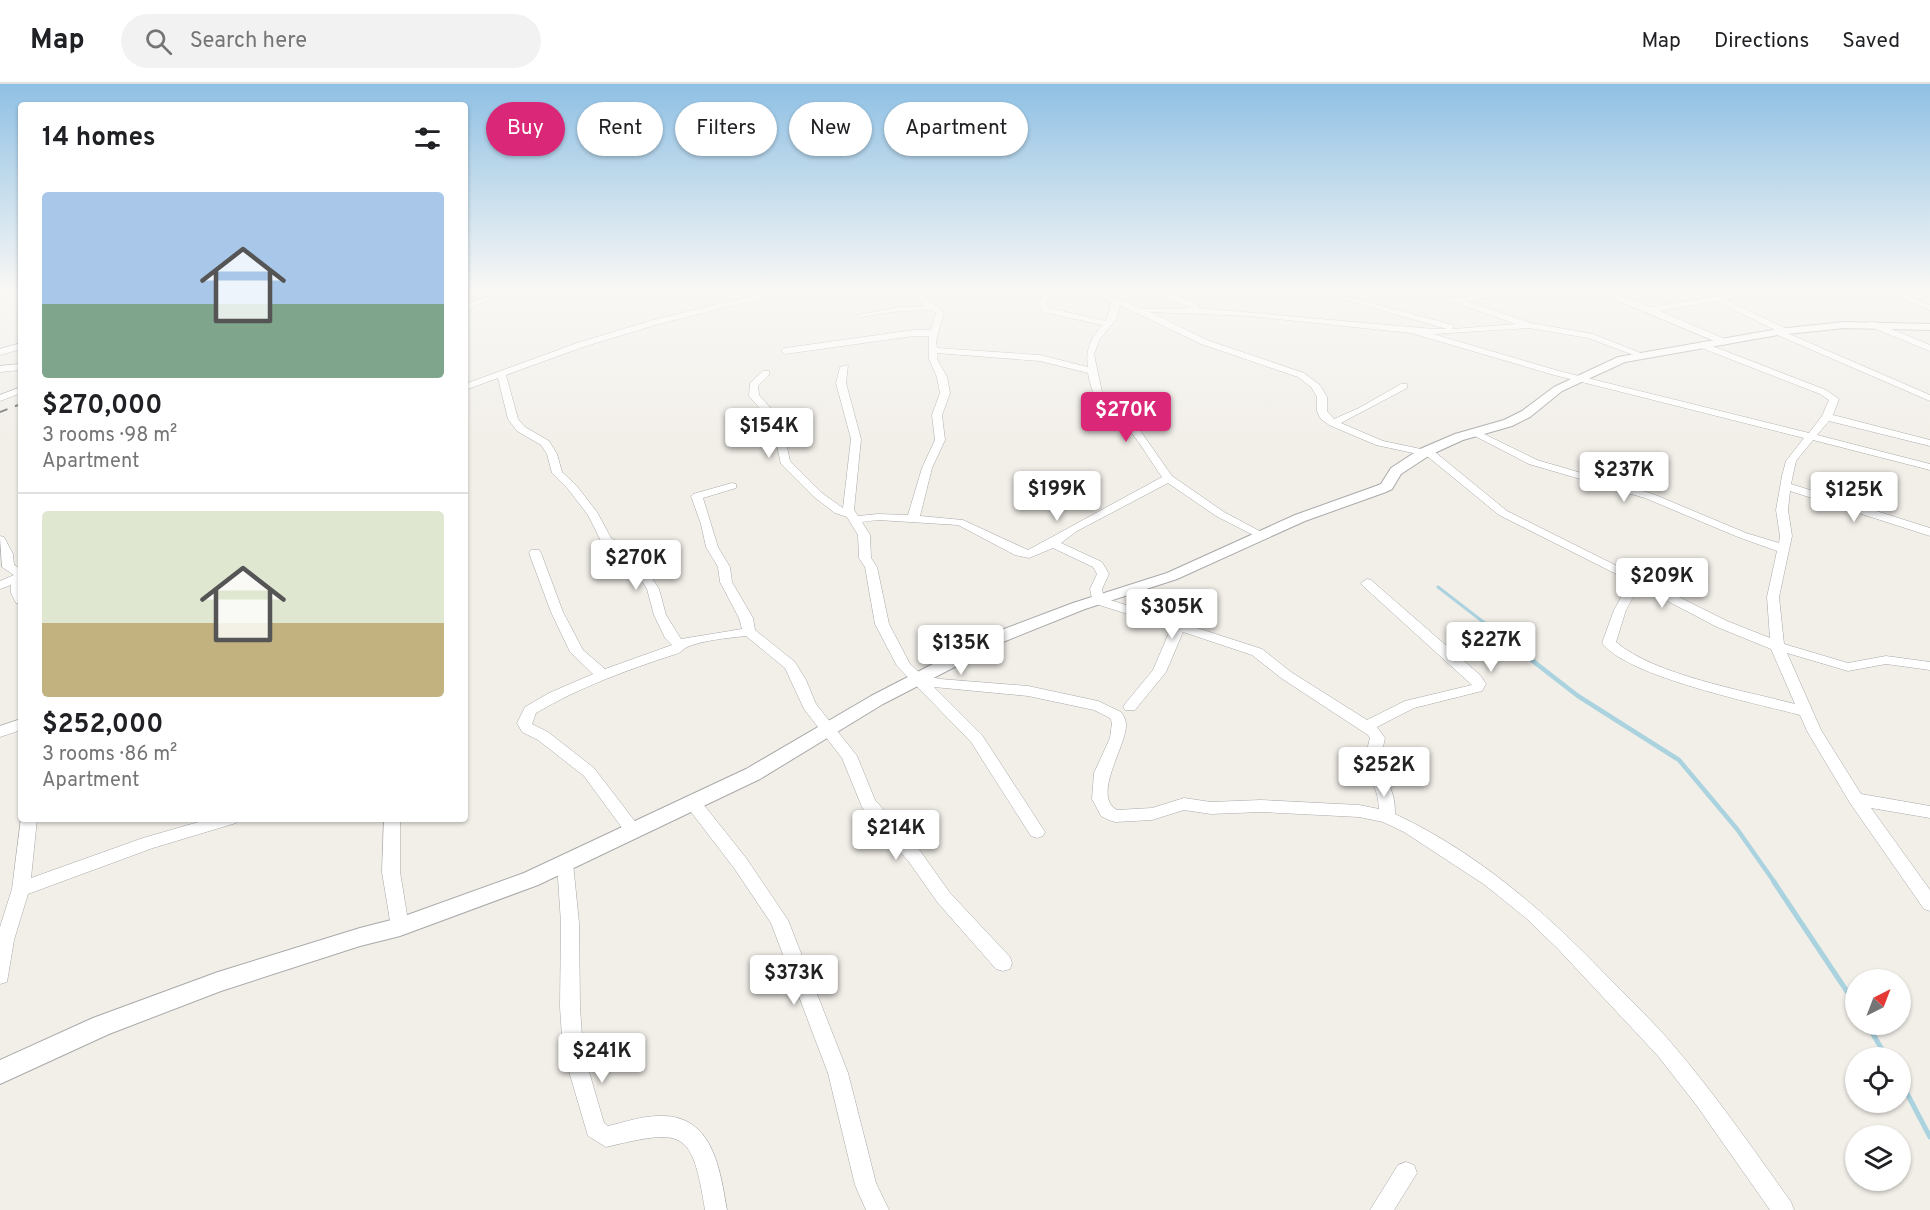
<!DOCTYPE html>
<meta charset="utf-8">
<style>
:root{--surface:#fff;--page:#f2f2f2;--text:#202124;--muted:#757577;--line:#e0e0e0;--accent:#db2777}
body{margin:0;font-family:Overpass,sans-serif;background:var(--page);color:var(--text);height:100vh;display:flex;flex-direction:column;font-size:22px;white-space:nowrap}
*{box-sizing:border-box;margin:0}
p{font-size:20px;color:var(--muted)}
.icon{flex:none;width:33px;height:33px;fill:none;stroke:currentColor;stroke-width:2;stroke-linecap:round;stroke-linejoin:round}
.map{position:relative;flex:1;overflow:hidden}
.details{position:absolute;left:18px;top:18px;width:450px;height:720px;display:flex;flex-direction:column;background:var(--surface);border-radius:6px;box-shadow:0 2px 4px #0004}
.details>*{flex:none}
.banner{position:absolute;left:486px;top:18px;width:570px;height:54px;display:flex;gap:12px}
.needle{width:39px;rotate:42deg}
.fabs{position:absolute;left:1845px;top:885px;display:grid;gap:12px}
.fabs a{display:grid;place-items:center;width:66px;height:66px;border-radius:50%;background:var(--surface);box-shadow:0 2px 4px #0004;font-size:30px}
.price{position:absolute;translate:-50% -51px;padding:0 14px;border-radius:6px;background:#fff;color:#222;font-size:20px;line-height:39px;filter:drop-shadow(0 2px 3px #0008)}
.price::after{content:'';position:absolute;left:50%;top:36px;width:18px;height:14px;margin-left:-9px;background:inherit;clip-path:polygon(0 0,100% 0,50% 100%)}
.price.selected{background:var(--accent);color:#fff}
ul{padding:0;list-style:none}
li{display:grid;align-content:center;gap:12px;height:318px;padding:0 24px}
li+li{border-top:2px solid var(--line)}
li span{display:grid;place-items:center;height:186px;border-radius:6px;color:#555}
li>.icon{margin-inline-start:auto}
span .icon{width:108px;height:108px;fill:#fffc;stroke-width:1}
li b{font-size:26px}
h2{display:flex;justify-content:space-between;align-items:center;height:72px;padding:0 24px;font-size:26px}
.chip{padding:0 21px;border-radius:27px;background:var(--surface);box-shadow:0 2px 4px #0004;font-size:21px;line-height:54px}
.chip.selected{background:var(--accent);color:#fff}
header{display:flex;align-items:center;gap:36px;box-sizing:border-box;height:84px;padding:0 30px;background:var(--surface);border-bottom:2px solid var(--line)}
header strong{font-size:28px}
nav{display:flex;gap:33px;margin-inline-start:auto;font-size:21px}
.search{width:420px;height:54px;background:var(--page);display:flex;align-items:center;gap:15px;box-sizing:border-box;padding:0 21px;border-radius:33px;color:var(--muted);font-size:22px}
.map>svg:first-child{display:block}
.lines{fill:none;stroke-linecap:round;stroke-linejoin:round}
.stream-far2{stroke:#aad3df;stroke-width:3}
.stream-far1{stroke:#aad3df;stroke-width:4.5}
.stream{stroke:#aad3df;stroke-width:5}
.minor-casing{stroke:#a9a9a9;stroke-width:1}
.tertiary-casing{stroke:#a9a9a9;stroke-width:2}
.minor{fill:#fff;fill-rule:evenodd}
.tertiary{fill:#fff;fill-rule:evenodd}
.rail{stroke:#707070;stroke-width:2;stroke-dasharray:8 8;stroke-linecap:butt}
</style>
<header>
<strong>Map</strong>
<div class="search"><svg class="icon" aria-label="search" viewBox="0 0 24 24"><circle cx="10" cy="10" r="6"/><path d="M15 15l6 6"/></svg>Search here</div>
<nav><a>Map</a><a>Directions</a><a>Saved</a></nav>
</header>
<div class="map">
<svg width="1930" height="1126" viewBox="0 0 1930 1126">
<rect width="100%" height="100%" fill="#f2efe9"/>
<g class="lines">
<path class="stream-far2" d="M1438 503 1495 547"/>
<path class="stream-far1" d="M1493 546 1578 612 1679 676 1737 745 1775 799"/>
<path class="stream" d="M1774 798 1856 921
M1867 940 1887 974
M1900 996 1930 1053"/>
<defs>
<path id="minor" d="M3 204H13L16 206 12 208Z
M508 204H518L465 226V221Z
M743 204C753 204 759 209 767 209 778 209 789 204 801 204L659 240 583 263 506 291 518 335 525 343 549 357 557 370 562 388 576 401 597 428 611 454 636 468 659 505 666 531 681 555 742 545 739 534 720 498 718 483 706 463 701 440 691 412 693 410 732 399 736 400V404L703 414 718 463 730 483 732 498 753 534 755 546 795 578 806 596 816 620 857 672 875 716 921 768 950 809 1010 873 1012 879 1010 885 1003 887 996 885 938 819 909 778 862 723 842 674 804 625 785 584 746 552C728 554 704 556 687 563 683 565 681 569 676 570 627 586 580 603 536 629L532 640 548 648 594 684 640 744 642 748 640 752 634 754 628 752 584 692 538 656 522 648 517 639 525 623 549 609 593 590 570 568 551 528 529 469 531 466H539L541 469 563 528 583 566 605 585 672 561 665 554 654 531 647 505 627 473 602 459 588 431 568 405 552 389 547 370 541 361 517 347 508 335 498 294 465 306V300L577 259 653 236 756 211Z
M908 204H916L926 215 944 228 936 257 937 264 1040 271 1088 283C1085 265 1091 255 1102 241L1043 228 1038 221 1048 204H1056L1046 221 1049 224 1106 237 1112 218 1079 204H1090L1143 225 1192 224 1164 213 1142 214 1138 212C1156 202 1180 214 1198 220V224L1433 245H1447L1303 204H1315L1453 241V245L1516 240 1413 204H1424L1454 214 1497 208 1501 210 1500 212 1465 217 1531 239 1593 250 1643 270 1639 273 1588 254 1529 244 1433 250 1559 287 1809 349 1822 332 1829 316 1820 310 1699 263 1698 261 1702 258 1826 306 1839 315 1833 331 1930 356V362L1829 337 1817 351 1930 380V386L1813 356 1796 377 1791 400 1930 444V452L1790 407 1788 426 1792 452 1779 513 1784 560 1848 579 1886 572 1930 578V586L1886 580 1848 587 1787 569 1821 646 1861 710 1930 722V734L1871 724 1930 806V827L1924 825 1850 719 1807 647 1800 631C1755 619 1628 593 1602 559L1614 526 1630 497 1499 431 1427 372 1376 361 1329 341 1320 334 1317 327V313L1311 303 1298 293 1201 260 1120 221 1117 234 1100 255 1094 270 1103 313 1137 342 1172 392 1224 428 1267 451 1261 455 1257 453 1216 432 1168 399 1077 447 1061 459 1102 478 1109 490 1102 505 1104 514 1262 565 1291 588 1367 636 1405 617 1472 601 1363 502 1361 499 1367 495 1371 496 1480 591 1486 600 1482 607 1414 624 1377 643 1385 654C1375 694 1396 697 1395 730 1476 768 1542 825 1604 889 1627 913 1652 936 1673 961 1716 1011 1753 1065 1791 1118L1794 1126H1770L1697 1022 1658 972 1558 865 1527 835 1485 801 1404 748 1383 738 1359 733 1261 728 1211 730 1184 726 1152 736 1115 738 1109 736 1101 732 1092 715 1094 689 1110 654 1112 639 1110 634 1094 626 1028 612 934 603 982 651 1045 748 1043 752 1037 754 1031 752 971 658 897 582 875 540 865 483 859 474 858 451 847 433 835 429 814 413 781 380 775 354 765 330 749 312 750 299 763 287H769V291L758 302 759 311 775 329 785 354 790 377 822 409 843 424 851 355 836 299 840 283 848 281 846 299 861 355 854 426 858 432 878 430 908 431 922 384 935 356 932 331 940 309 937 293 929 275V252H914L785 270 781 267 785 264 914 246H931L936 229 932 226 900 227 861 233 857 231 900 223 925 222ZM1150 228 1249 232 1411 249 1554 291 1804 354 1786 377 1782 392 1776 426 1780 452 1779 459 1746 449 1653 410 1537 376 1478 347H1470L1469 349 1529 380 1645 414 1738 453 1777 467 1767 513 1770 554 1727 537 1507 427 1435 368 1383 357 1341 339 1407 304V300H1401L1359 324 1334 335 1327 327V313L1320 301 1304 289 1207 256ZM937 269 1040 277 1088 289C1095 328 1108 321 1130 347 1142 361 1151 378 1162 393L1028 466 963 436 920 432 932 384 945 356 942 331 950 309 947 293 937 275ZM878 436 958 441 1015 471 1029 474 1053 464 1093 483 1097 490 1090 505 1093 519 1171 544 1153 586 1125 620 1123 623 1125 626H1135L1166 588 1183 548 1252 571 1281 594 1368 651 1370 654C1359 693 1378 694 1379 725L1359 721 1261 716 1211 718 1184 714 1152 724 1117 726C1091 712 1127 661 1126 641 1126 636 1124 632 1121 628L1098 617 1028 602 940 595 922 591 910 580 889 540 877 483 871 474 870 451 862 438ZM1639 502 1717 543 1771 565 1795 620C1746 607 1654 591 1616 558L1626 526Z
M1587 204H1598L1652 223 1699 215 1669 204H1680L1708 214 1747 207 1741 204 1758 206 1825 204 1821 206 1757 210 1726 216 1789 246V250L1930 311V317L1775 250V246L1716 217 1660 227 1727 256 1728 258 1724 261Z
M1866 204C1890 203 1908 212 1930 221V226L1894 211Z
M1868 238H1874L1930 261V267L1868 242Z
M21 259V265L0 271V265Z
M21 280V286L0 288V282Z
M21 303V309L0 317V311Z
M0 452 4 453 13 470 14 481 21 485V520L16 519 11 509V501L0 505V497L14 491 2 483Z
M21 635V646L0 653V642Z
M694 714 700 716 746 774 788 836 848 989 876 1099 889 1126H866L855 1101 828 989 771 839 734 784 688 724 686 720 688 716Z
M21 735H37L31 794 143 754 209 735H238L236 739 153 764 28 810 14 856 7 898 0 900V843L12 805Z
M384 735H400V788L409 843 406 848 400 850 394 848 391 843 382 788Z
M565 772 571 774 573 779 579 839 580 923 583 967 604 1039 608 1042C625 1038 642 1032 659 1032 713 1030 720 1085 727 1126H705C692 1044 683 1045 606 1063L588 1052 563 967 560 923 561 839 557 779 559 774Z
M1406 1078 1414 1081 1417 1089 1394 1126H1370L1398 1081Z"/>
<path id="tertiary" d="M1844 238 1930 240V246L1844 244 1778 251 1625 278 1562 307 1530 333 1512 342 1463 356 1430 371 1401 390 1392 405 1386 408 1305 437 1177 495 1085 525 1003 558 883 620 760 695 538 801 400 852 360 862 221 907 109 950 0 1000V976L93 934 218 888 360 844 399 834 524 789 746 685 871 612 991 550 1073 519 1167 489 1295 431 1376 402 1381 400 1391 384 1420 365 1455 350 1504 336 1522 327 1554 303 1618 273 1778 245Z"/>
</defs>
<use href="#minor" class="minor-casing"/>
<use href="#tertiary" class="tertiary-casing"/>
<use href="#minor" class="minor"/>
<use href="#tertiary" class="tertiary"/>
<path class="rail" d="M0 328 21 320"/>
</g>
<linearGradient id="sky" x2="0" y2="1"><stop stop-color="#8fc0e4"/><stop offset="0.57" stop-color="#f9f8f5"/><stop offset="1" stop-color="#f9f8f5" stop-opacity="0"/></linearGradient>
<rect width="1930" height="361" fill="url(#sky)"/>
</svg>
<div class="fabs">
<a><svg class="needle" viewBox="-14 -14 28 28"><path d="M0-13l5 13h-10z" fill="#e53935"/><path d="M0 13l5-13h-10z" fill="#757577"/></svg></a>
<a><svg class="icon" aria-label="locate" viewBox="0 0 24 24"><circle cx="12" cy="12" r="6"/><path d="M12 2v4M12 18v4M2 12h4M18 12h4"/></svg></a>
<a><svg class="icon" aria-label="layers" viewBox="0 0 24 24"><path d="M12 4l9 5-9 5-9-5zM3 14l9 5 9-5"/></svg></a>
</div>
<b class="price selected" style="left:1126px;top:359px">$270K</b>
<b class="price" style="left:769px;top:375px">$154K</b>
<b class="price" style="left:1624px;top:419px">$237K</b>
<b class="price" style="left:1057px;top:438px">$199K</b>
<b class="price" style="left:1854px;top:439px">$125K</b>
<b class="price" style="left:636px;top:507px">$270K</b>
<b class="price" style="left:1662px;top:525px">$209K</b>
<b class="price" style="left:1172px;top:556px">$305K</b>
<b class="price" style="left:1491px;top:589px">$227K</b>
<b class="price" style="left:961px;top:592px">$135K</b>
<b class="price" style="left:1384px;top:714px">$252K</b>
<b class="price" style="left:896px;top:777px">$214K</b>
<b class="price" style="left:794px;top:922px">$373K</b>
<b class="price" style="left:602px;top:1000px">$241K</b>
<div class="banner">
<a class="chip selected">Buy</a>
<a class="chip">Rent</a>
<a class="chip">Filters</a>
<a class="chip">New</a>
<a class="chip">Apartment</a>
</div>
<section class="details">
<h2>14 homes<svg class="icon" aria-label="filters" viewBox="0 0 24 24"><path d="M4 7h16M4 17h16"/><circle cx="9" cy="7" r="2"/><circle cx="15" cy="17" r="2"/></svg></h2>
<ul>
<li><span style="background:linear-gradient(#a9c7e8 60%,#7fa58c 0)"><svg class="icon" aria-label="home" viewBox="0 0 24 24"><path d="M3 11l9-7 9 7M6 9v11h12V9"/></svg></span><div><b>$270,000</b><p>3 rooms · 98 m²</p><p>Apartment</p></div></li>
<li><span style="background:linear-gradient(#dfe7d0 60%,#c2b280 0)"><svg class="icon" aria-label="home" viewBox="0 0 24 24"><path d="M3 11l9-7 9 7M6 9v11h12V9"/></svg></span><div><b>$252,000</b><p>3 rooms · 86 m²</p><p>Apartment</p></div></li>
</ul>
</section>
</div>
